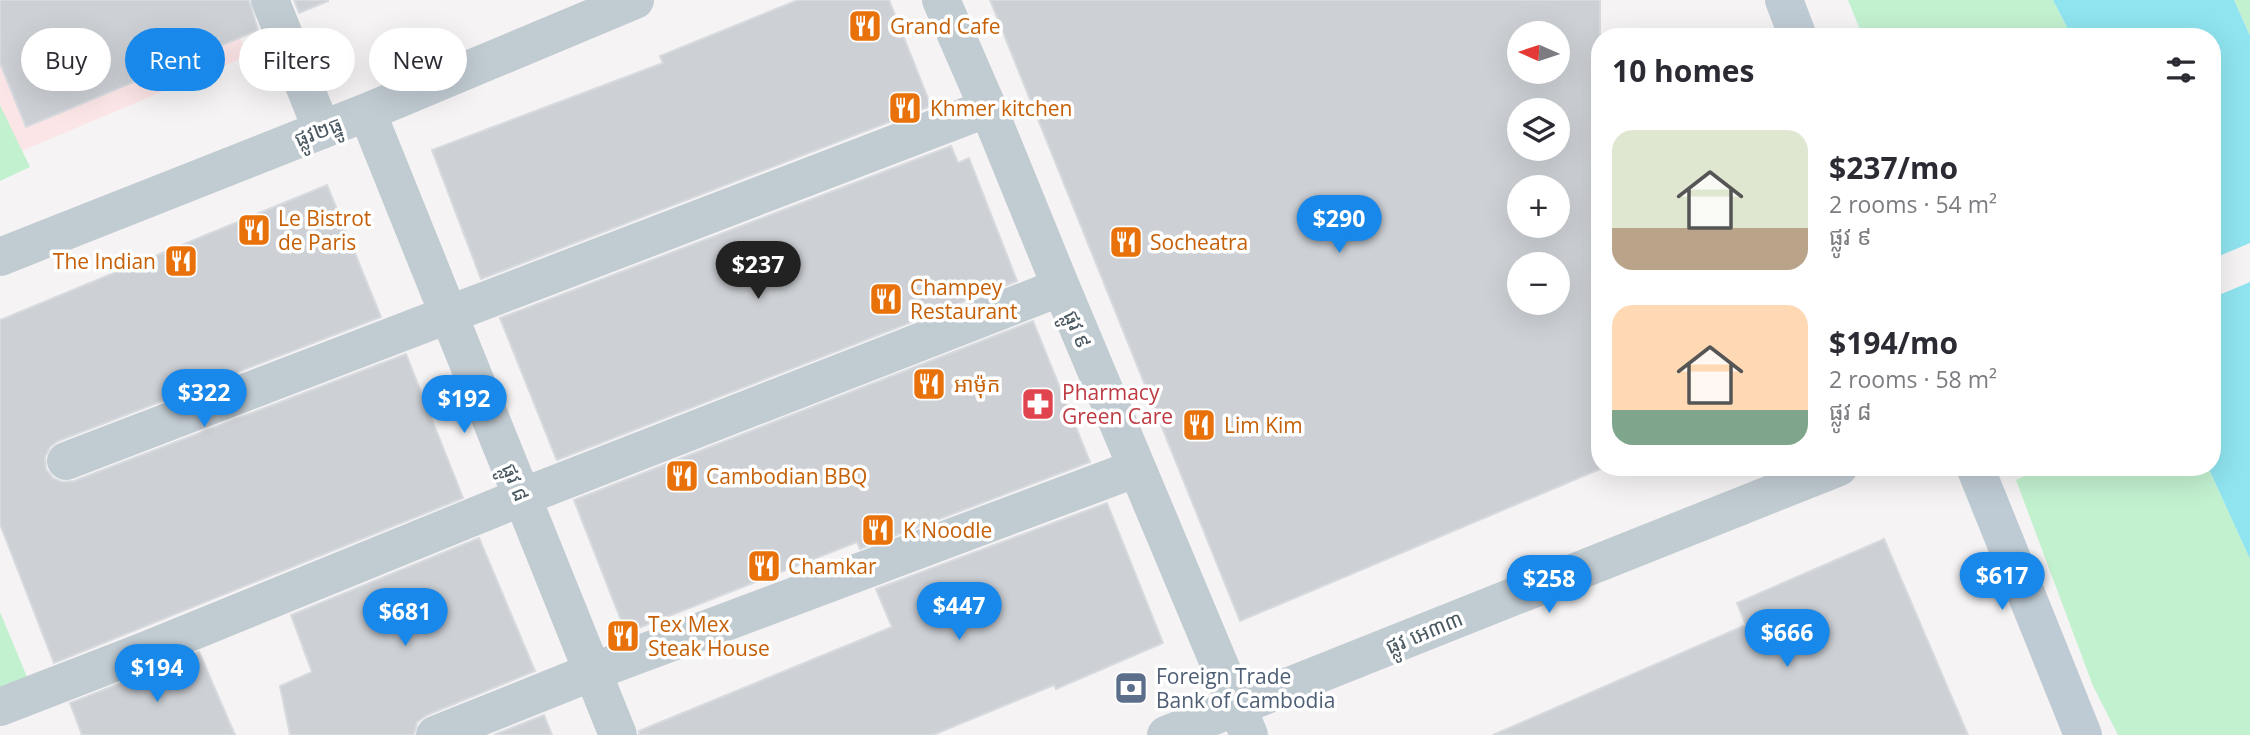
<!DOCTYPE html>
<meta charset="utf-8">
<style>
:root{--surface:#fff;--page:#f7f7f7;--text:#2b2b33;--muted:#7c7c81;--accent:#1888ea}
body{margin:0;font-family:"Open Sans","Noto Sans Khmer",sans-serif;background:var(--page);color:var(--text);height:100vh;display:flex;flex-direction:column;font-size:26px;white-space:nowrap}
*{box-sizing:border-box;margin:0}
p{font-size:23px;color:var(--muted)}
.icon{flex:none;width:38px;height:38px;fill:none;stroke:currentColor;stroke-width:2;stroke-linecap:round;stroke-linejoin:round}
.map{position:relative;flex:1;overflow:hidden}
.sheet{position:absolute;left:1591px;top:28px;width:630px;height:448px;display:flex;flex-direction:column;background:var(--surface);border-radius:28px;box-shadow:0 7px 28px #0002}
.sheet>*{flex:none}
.hud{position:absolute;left:21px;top:28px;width:665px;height:63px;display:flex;gap:14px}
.needle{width:46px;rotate:273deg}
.controls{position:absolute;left:1507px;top:21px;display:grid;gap:14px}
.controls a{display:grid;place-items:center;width:63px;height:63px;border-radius:50%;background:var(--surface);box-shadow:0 7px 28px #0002;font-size:35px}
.price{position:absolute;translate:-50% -60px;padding:0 16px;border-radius:24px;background:var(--accent);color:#fff;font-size:23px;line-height:46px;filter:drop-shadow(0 2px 4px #0008)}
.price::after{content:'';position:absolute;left:50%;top:42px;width:21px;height:16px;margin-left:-10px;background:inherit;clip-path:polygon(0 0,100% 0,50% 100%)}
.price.current{background:#222;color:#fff}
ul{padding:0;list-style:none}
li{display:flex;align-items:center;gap:21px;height:175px;padding:0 21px}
li span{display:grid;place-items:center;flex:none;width:196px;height:140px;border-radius:21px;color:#555}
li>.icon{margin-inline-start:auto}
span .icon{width:84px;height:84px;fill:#fffc;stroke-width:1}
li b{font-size:30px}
h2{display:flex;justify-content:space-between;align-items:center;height:84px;padding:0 21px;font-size:30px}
.pill{padding:0 24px;border-radius:32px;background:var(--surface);box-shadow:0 7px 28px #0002;font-size:24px;line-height:63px}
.pill.current{background:var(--accent);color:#fff}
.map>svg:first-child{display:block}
.medical{fill:#fce5e6}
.green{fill:#c2f1d0}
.water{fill:#8fe4ef}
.pier{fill:#f5f3f3}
.building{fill:#cdd0d5;stroke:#d7dade;stroke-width:2;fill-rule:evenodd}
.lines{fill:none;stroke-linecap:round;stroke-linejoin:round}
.street{stroke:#c1cbd2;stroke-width:38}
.secondary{stroke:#bfcbd4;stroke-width:38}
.labels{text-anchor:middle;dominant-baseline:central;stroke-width:7;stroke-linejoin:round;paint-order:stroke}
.food-label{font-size:21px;fill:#c56008;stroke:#fff;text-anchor:start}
.street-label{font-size:21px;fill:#4a5861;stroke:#fff}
.health-label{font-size:21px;fill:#be3a42;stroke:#fff;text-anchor:start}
.service-label{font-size:21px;fill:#4e5e75;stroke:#fff;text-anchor:start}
</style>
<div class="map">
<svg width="2250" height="735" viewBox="0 0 2250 735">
<rect width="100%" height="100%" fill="#f5f3f3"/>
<path class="medical" d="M0 0H225L247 56 0 160Z"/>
<path class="green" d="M1848 0H2053L2072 37H1863Z
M2234 0H2250V36Z
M0 105 30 167 0 181Z
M2044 467H2208L2250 559V735H2118L2093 686 2016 480Z
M0 612 30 684 0 697Z"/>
<path class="water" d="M2053 0H2234L2250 36V559L2208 467H2212V37H2072Z"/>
<path class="pier" d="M2250 243V282L2212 298V259Z"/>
<path class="building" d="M0 0H249L258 30 26 127 0 63Z
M294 0H328V1L299 13Z
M798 0H889L931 106 481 279 432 150 663 63 660 56Z
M990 0H1600V469L1240 621ZM1519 33H1558V72H1519ZM1519 110H1558V149H1519ZM1519 187H1558V226H1519ZM1519 264H1558V303H1519Z
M951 146 958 163 969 158 1017 281 557 460 556 458 500 318Z
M327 185 381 317 58 441 50 447 45 457 46 469 53 478 62 482 74 481 406 354 463 498 54 663 0 524V320Z
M1033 321 1090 462 860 549 857 542 626 633 574 500Z
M1107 503 1163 643 1056 689 1054 685 933 735H639V731L892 627 876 589Z
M479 538 535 671 427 715 417 722 414 735H290L280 686 312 672 291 615Z
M1884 539 1968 735H1493L1746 625 1737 603Z
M199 652 235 735H82L70 703Z
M544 715 552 735H494Z"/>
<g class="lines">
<path class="street" d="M270 0 322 130
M941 0 988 108 1061 287 1249 735
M367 112 618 735
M0 257 367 112 635 0
M66 461 988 108
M0 707 142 652 522 497 1061 287
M435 735 592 672 1137 468
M1166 735 1839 467"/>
<path class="secondary" d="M1784 0 1798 37
M1975 467 2083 735"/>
</g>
<defs>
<symbol id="restaurant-square" viewBox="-11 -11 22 22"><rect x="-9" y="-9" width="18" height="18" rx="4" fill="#e8710a" stroke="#fff"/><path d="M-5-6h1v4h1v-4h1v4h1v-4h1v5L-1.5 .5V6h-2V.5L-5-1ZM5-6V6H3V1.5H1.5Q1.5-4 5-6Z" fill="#fff"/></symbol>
<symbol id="pharmacy-square" viewBox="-11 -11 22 22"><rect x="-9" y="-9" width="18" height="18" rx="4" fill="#e0444e" stroke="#fff"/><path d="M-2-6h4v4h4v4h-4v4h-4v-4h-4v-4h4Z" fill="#fff"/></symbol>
<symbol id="bank-square" viewBox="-11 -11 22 22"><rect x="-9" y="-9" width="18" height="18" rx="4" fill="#5c6f8a" stroke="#fff"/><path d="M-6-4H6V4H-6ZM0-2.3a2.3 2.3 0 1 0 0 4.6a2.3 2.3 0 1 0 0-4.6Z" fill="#fff"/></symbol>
</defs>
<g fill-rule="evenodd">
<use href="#restaurant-square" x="846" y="7" width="38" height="38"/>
<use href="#restaurant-square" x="886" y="89" width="38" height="38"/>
<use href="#restaurant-square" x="235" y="211" width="38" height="38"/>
<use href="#restaurant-square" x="1107" y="223" width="38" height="38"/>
<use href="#restaurant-square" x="162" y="242" width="38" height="38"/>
<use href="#restaurant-square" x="867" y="280" width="38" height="38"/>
<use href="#restaurant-square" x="910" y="365" width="38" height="38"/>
<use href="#pharmacy-square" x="1019" y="385" width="38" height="38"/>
<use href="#restaurant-square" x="1180" y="406" width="38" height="38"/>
<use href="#restaurant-square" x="663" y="457" width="38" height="38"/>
<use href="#restaurant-square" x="859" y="511" width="38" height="38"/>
<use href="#restaurant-square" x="745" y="547" width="38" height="38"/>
<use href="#restaurant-square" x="604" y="617" width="38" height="38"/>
<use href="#bank-square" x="1112" y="669" width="38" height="38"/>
</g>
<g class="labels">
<g class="food-label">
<text x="890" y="26">Grand Cafe</text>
<text x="930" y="108">Khmer kitchen</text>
<text x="278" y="218">Le Bistrot<tspan x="278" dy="24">de Paris</tspan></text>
<text x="1150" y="242">Socheatra</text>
<text x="156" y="261" text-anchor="end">The Indian</text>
<text x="910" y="287">Champey<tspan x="910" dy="24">Restaurant</tspan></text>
<text x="954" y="384">អាម៉ុក</text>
<text x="1224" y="425">Lim Kim</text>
<text x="706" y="476">Cambodian BBQ</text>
<text x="903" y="530">K Noodle</text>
<text x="788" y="566">Chamkar</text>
<text x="648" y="624">Tex Mex<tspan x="648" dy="24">Steak House</tspan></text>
</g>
<g class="street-label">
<text transform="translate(318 131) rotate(-21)">ផ្លូវ២ធ្នូ</text>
<text transform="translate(1078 329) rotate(67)">ផ្លូវ ៩</text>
<text transform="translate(516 482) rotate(68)">ផ្លូវ ៨</text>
<text transform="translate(1424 632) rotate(-22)">ផ្លូវ អេ៣៣</text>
</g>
<g class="health-label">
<text x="1062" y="392">Pharmacy<tspan x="1062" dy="24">Green Care</tspan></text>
</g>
<g class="service-label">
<text x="1156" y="676">Foreign Trade<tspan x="1156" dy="24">Bank of Cambodia</tspan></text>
</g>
</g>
</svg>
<div class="controls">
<a><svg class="needle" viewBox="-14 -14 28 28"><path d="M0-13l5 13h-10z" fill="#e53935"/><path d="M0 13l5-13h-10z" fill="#7c7c81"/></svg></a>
<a><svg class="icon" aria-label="layers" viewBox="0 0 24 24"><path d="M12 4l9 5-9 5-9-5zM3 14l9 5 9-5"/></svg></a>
<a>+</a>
<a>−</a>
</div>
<b class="price" style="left:1339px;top:255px">$290</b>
<b class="price current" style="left:758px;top:301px">$237</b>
<b class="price" style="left:204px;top:429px">$322</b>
<b class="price" style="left:464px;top:435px">$192</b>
<b class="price" style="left:2002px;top:612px">$617</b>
<b class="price" style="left:1549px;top:615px">$258</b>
<b class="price" style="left:959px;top:642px">$447</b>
<b class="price" style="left:405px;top:648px">$681</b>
<b class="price" style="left:1787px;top:669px">$666</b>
<b class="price" style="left:157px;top:704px">$194</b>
<div class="hud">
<a class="pill">Buy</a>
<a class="pill current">Rent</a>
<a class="pill">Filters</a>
<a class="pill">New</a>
</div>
<section class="sheet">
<h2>10 homes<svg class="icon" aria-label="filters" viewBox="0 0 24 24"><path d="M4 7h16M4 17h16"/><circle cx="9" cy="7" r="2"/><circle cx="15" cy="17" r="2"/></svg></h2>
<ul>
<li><span style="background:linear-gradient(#dfe7d0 70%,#b9a48a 0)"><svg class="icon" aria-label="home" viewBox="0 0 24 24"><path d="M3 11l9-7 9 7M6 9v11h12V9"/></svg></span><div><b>$237/mo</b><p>2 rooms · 54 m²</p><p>ផ្លូវ ៩</p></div></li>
<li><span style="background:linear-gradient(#ffd9b3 75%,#7fa58c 0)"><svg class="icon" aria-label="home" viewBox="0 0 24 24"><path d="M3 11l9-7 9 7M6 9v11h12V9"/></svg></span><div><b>$194/mo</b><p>2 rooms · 58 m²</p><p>ផ្លូវ ៨</p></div></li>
</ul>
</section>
</div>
